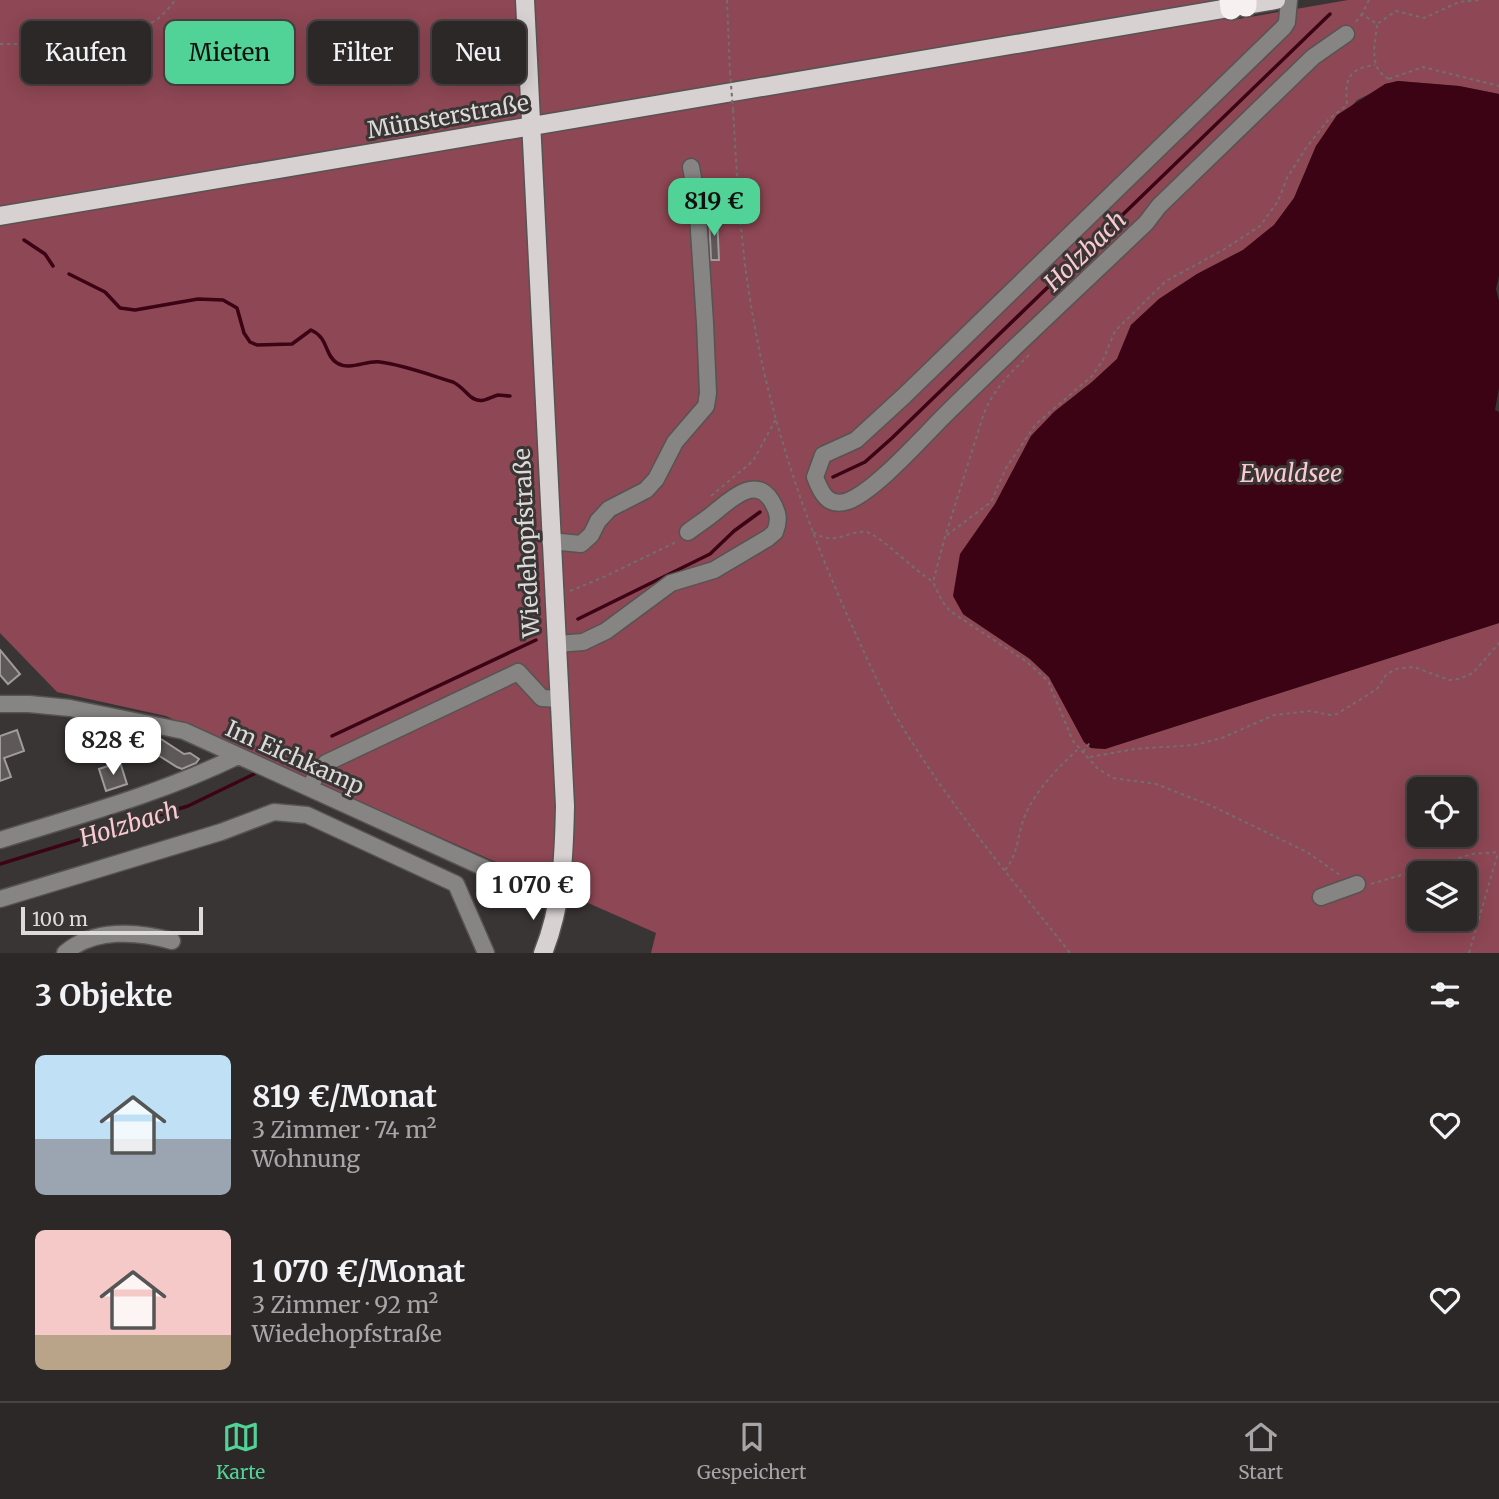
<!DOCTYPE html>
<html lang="de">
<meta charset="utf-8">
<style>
:root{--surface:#2c2828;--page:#343030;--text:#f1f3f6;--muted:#a6a6a8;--line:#484445;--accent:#51d397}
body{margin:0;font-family:Merriweather,serif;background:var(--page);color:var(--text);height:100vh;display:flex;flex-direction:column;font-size:26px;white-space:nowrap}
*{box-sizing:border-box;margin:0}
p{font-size:23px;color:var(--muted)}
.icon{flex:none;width:38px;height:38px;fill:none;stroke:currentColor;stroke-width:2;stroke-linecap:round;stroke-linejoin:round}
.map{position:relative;height:953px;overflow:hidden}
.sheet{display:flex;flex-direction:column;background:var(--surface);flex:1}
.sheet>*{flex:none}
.hud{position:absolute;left:21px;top:21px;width:700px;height:63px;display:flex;gap:14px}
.tools{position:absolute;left:1407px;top:777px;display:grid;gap:14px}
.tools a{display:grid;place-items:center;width:70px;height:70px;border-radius:10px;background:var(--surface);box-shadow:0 4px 18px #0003,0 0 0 2px var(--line);font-size:35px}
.scale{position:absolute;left:21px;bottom:18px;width:182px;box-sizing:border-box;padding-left:7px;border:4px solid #dddada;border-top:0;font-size:19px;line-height:24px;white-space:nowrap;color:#dddada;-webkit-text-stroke:5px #3a3535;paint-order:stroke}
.price{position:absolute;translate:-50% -60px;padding:0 16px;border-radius:14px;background:#fff;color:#222;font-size:23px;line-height:46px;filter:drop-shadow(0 2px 4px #0008)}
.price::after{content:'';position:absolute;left:50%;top:42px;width:21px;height:16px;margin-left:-10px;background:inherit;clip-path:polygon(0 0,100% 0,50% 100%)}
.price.on{background:var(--accent);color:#111}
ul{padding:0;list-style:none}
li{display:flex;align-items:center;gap:21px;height:175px;padding:0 35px}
li span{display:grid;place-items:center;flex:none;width:196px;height:140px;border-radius:10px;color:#555}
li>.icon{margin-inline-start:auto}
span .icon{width:84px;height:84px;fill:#fffc;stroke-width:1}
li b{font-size:30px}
h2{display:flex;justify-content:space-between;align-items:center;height:84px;padding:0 35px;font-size:30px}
.chip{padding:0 24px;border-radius:10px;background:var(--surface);box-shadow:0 4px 18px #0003,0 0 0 2px var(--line);font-size:24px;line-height:63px}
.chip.on{background:var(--accent);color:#111}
.dock{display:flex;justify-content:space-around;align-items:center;height:98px;border-top:2px solid var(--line);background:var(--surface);font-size:19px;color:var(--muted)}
.dock a{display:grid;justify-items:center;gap:4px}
.dock .on{color:var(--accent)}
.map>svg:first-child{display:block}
.green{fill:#8e4754;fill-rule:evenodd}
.water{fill:#3c0314}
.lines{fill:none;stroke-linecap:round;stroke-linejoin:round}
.stream{stroke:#3c0314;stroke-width:3.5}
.building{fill:#5e5859;stroke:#a19b9c;stroke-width:2}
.minor-casing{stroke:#575353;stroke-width:19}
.major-casing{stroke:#575353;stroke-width:21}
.highway-casing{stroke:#575353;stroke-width:24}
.path{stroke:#736e6e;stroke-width:2;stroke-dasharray:3.5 3.5;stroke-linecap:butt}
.minor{stroke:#878484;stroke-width:16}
.major{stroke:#d7d1d2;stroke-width:18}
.highway{stroke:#f7f0f0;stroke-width:21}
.path-bridge{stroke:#736e6e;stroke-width:2;stroke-dasharray:3.5 3.5;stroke-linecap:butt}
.labels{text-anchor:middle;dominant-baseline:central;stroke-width:6;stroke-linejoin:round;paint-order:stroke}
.street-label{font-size:23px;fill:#dddada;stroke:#3a3535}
.water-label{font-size:24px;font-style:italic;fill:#fbcad0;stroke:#3a3535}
</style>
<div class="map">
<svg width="1499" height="953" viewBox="0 0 1499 953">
<rect width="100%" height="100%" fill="#3a3535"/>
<path class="green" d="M0 0H1224L1233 20 1348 0H1499V94L1459 86 1398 81 1385 84 1380 89 1357 100 1316 146 1294 198 1274 225 1243 250 1197 274 1159 299 1131 325 1117 359 1092 382 1054 412 1031 436 995 504 961 554 963 614 1030 659 1049 677 1084 742 1091 748 1105 749 1499 623V953H651L656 933 166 716 57 692 0 633ZM1419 789H1465V835H1419ZM1419 873H1465V919H1419Z"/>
<path class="water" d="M1398 81 1459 86 1499 94V276L1496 289 1499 301V388L1495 410 1499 412V623L1105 749 1091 748 1084 742 1049 677 1030 659 963 614 953 596 960 554 995 504 1031 436 1054 412 1092 382 1117 359 1131 325 1159 299 1197 274 1243 250 1274 225 1294 198 1316 146 1337 115 1385 84Z"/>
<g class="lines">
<path class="stream" d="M24 240 45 254 53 266
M69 274 105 292 120 308 135 310 198 299 223 300 237 308 244 333 250 342 257 345 292 344 311 330C329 338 324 355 337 363 350 371 366 360 380 362 404 365 430 375 453 382 461 386 465 392 471 397 482 405 489 397 498 395 502 395 506 396 510 396
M833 477 865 462 892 438 1330 14
M578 619 710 554 734 531 760 512
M332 736 536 640
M0 864 188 806 254 774"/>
</g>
<path class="building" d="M709 215H717L719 260H711Z
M0 650 20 674 8 684 0 675Z
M17 730 24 751 4 758 11 777 0 781V736Z
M161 739 184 754 190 753 199 759 196 763 182 769 177 767 153 752Z
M120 762 127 784 106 791 99 769Z"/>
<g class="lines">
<defs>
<path id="minor" d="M1289 0 1287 22 1284 27 904 396 856 440 823 455 815 477C821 493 828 508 848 501 877 490 926 433 950 410 1015 346 1081 285 1146 223L1159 206 1313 57 1346 34
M550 541 581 544 591 535 598 521 609 509 646 490 656 479 675 442 706 406 708 393 705 323 697 200 691 167
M556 644 583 642 606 631 671 583 714 570 768 538 775 532C780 520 778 511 771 500 755 476 731 499 715 512 707 519 697 525 688 532
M0 704H29L70 708 184 731 557 901
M310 788 316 775 326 763 518 672 542 698 559 699
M0 840C81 815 162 793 238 756
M1321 897 1357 884
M0 899 221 832 274 812 307 815 456 884 486 953
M65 953C93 928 138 931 172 941"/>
<path id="major" d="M525 0 565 806C564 857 562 906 543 953
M0 216 1276 0"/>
<path id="highway" d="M1230 0 1231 9
M1246 0V6"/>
</defs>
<use href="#minor" class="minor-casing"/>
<use href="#major" class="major-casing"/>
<use href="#highway" class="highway-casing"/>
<path class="path" d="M727 0 730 72
M1369 0 1362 14 1377 24 1396 11 1424 18 1459 2 1480 0
M1356 22 1362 14
M1377 25C1375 44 1368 69 1389 79
M0 44C41 44 122 43 156 20 163 15 170 7 175 0
M1389 79 1423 67 1499 86
M733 110C737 175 740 241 751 305 769 417 806 525 853 628 870 665 886 702 908 736 956 813 1014 882 1070 953
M1029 355C1010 373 994 389 984 413L945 537 933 582 942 601 950 611 1027 662 1048 681 1073 741 1097 768 1113 778 1156 784 1212 806 1307 852 1340 875
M711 496 753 461 776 419
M813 532C835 547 847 530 866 532 879 534 916 572 932 581
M947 535 991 502 1006 468 1036 424 1092 376 1103 360 1115 331 1166 281 1223 250 1260 226 1278 201 1287 178 1306 148 1329 119 1347 105C1345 79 1347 69 1375 65
M570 591 604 577 676 542
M1083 752 1091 741
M1090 757 1135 749 1194 745 1222 738 1274 715 1310 711 1330 715 1337 714 1377 689 1386 675 1395 669 1414 667 1449 680 1459 679 1473 673 1499 643
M1005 870C1020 853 1017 829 1028 809 1039 787 1059 767 1077 750
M1371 884 1472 854 1499 852
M1469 953 1498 853"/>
<use href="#minor" class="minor"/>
<use href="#major" class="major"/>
<use href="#highway" class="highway"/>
<path class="path-bridge" d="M730 72 733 110"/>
</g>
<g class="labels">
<g class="street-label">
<text transform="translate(448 116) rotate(-10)">Münsterstraße</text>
<text transform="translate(526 543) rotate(-93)">Wiedehopfstraße</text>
<text transform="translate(295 757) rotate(24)">Im Eichkamp</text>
</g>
<g class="water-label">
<text transform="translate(1085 251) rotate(-44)">Holzbach</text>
<text x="1291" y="473">Ewaldsee</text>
<text transform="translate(129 824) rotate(-17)">Holzbach</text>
</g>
</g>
</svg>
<div class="tools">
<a><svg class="icon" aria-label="locate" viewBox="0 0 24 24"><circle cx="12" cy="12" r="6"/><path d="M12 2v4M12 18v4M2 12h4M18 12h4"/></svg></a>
<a><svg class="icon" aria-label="layers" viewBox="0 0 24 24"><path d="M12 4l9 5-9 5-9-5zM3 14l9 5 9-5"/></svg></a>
</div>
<div class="scale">100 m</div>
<b class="price on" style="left:714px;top:238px">819 €</b>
<b class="price" style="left:113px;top:777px">828 €</b>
<b class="price" style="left:533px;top:922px">1 070 €</b>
<div class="hud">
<a class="chip">Kaufen</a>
<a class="chip on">Mieten</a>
<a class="chip">Filter</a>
<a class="chip">Neu</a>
</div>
</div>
<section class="sheet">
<h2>3 Objekte<svg class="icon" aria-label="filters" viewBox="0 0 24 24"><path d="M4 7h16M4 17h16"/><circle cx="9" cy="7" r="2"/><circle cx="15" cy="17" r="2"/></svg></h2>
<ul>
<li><span style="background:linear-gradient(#bfe0f5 60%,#9aa5b1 0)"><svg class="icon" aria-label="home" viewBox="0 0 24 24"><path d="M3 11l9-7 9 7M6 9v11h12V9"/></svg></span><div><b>819 €/Monat</b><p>3 Zimmer · 74 m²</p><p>Wohnung</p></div><svg class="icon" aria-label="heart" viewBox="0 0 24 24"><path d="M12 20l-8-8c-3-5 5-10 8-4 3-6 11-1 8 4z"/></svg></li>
<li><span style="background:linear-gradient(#f6c9c9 75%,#b9a48a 0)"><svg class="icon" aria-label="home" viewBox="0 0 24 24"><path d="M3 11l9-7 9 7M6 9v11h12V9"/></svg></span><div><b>1 070 €/Monat</b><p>3 Zimmer · 92 m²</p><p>Wiedehopfstraße</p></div><svg class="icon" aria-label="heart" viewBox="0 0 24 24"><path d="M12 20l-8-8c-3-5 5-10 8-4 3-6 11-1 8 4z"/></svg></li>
</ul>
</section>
<nav class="dock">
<a class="on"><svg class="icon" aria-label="map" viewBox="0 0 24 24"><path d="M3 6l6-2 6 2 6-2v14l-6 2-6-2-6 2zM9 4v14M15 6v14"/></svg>Karte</a>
<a><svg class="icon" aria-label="saved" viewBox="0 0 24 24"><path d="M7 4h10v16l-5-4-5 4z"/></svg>Gespeichert</a>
<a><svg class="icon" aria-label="home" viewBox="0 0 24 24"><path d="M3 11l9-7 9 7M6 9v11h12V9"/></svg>Start</a>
</nav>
